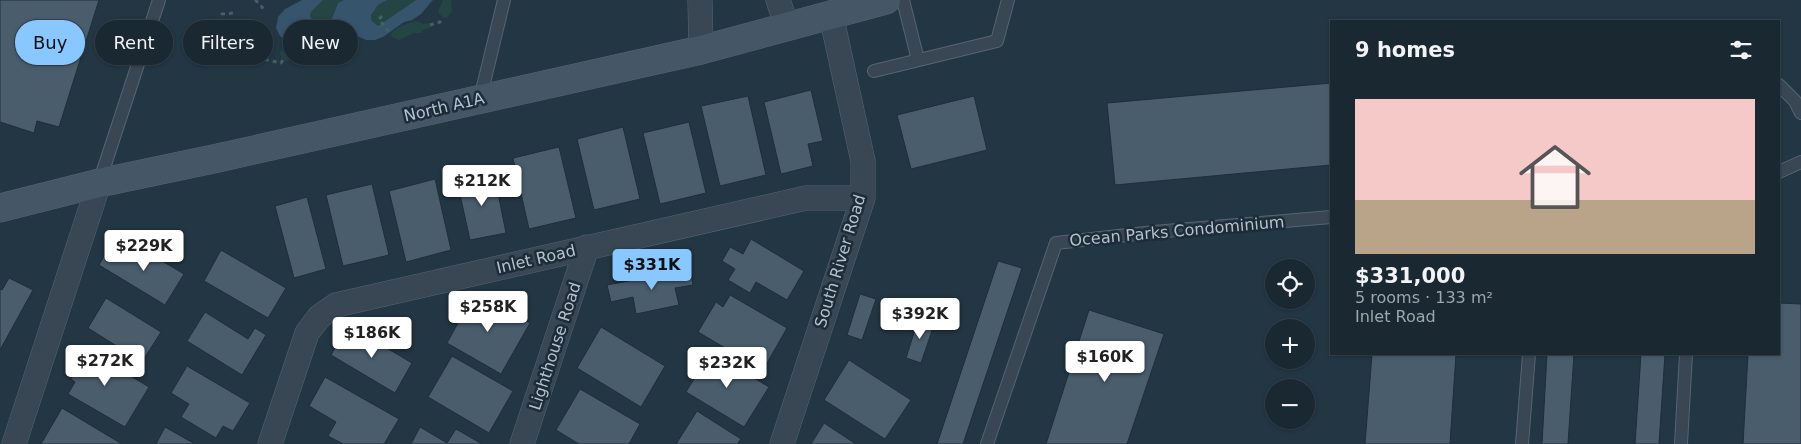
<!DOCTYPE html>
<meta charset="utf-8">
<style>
:root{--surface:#1a2832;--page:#23303a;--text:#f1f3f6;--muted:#9fa6ac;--line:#38444d;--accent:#88c7ff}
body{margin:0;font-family:"DejaVu Sans",sans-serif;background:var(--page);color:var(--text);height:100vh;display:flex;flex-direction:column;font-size:19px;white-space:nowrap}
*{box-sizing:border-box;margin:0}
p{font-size:16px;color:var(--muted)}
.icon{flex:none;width:28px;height:28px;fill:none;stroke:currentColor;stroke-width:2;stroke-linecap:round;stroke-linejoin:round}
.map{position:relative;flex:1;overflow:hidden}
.details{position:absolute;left:1330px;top:20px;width:450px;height:335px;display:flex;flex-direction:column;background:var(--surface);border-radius:0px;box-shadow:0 1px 4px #0004,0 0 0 1px var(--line)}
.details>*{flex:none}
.guide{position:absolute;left:15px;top:20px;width:475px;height:45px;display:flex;gap:10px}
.tools{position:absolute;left:1265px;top:259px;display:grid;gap:10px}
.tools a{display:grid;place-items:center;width:50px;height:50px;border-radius:50%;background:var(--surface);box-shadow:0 1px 4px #0004,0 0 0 1px var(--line);font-size:25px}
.price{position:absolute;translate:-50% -42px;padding:0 11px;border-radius:5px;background:#fff;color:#222;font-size:16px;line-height:32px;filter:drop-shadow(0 1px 2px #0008)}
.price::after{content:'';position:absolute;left:50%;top:30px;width:15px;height:11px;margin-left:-8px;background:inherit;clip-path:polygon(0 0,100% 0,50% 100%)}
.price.active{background:var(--accent);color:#111}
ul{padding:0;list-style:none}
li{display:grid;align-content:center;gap:10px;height:265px;padding:0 25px}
li span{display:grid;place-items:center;height:155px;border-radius:0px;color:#555}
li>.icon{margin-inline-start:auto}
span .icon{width:90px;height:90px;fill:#fffc;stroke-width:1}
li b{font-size:21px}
h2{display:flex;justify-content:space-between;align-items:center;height:60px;padding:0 25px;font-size:21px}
.pill{padding:0 18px;border-radius:22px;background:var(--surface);box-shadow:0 1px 4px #0004,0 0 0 1px var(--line);font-size:18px;line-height:45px}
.pill.active{background:var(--accent);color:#111}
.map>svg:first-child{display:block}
.green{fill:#254444}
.water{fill:#36546c}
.building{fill:#4a5d6d;stroke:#1f2e3a}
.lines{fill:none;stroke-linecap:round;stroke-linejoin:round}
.lane-casing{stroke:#566570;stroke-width:14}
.street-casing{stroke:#566570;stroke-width:25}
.secondary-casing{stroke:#566570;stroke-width:29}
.path{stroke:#44605f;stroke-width:3;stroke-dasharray:4 4;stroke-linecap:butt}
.lane{stroke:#384753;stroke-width:12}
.street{stroke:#384753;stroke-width:24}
.secondary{stroke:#455666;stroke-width:28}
.labels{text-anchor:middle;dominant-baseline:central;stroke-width:5;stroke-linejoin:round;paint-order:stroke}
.street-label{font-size:16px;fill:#b5c2cd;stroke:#1d2c38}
</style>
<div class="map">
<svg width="1801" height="444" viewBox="0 0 1801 444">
<rect width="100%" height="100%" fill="#233643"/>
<path class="green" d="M323 0H344L338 3 331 22 323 24 314 23 310 16 311 12Z
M387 0H416L378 26 371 20V15L378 5Z
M443 0H451L452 11 447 18C433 14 441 8 443 0Z
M417 21 423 24 430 23 431 27 423 30 421 33H413L399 40 392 37V33C399 25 407 24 417 21Z
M319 44 320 50 315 51 308 56 293 58 287 61 282 59 280 53 283 48 296 49Z"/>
<path class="water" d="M302 0H323L311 12 310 16 314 23 323 24 331 21 338 3 344 0H387L378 5 371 15V20L378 26 416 0H433L421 14 412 20 404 22 383 37 375 40H366L344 30 333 32 300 43H290L280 36 276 28 278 17 285 9Z"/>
<path class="building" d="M0 0H99L59 127 37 121 34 133 0 122Z
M1331 83V165L1115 185 1107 103Z
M811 90 823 141 808 144 813 166 781 174 764 102Z
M748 96 766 175 720 186 701 106Z
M974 96 987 150 911 169 897 115Z
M689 122 706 193 660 204 643 133Z
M623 127 640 199 594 210 577 139Z
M559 147 576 218 529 229 513 158Z
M494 173 506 233 470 240 457 181Z
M435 179 451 250 406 262 389 191Z
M372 184 389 255 343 266 326 195Z
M307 197 326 269 294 278 275 206Z
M751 239 804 271 787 300 756 282 750 293 728 280 735 269 722 261 730 247 743 254Z
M130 242 184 274 165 305 99 265 108 249 121 257Z
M221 250 286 288 268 318 204 281Z
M998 261 1022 268 963 444H937Z
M690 269 693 285 675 288 679 305 636 314 633 297 611 302 607 285Z
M9 278 33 290 0 350V289L2 290Z
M475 292 530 323 501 374 447 343Z
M860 294 876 299 862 340 847 335Z
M730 295 787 328 763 370 698 332 716 302 723 307Z
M106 298 161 332 142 362 88 328Z
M1779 303 1801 304V444H1743L1748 354H1779Z
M1089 310 1164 334 1127 444H1046Z
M205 312 248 339 255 328 266 335 242 375 187 341Z
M919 317 935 322 921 363 906 358Z
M348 325 412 363 395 393 331 355Z
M601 327 665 366 641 407 577 368Z
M76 344 149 387 125 427 68 394 75 382 71 379 78 366 67 359Z
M706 349 769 387 744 427 686 392 703 364 698 361Z
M1372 354H1456L1450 444H1365Z
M1547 354H1574L1568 444H1542Z
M1641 354H1665L1659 444H1635Z
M452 356 513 391 489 433 428 397Z
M849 360 911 400 885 439 824 400Z
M187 366 250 403 233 431 223 426 216 438 181 417 189 404 171 393Z
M325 377 399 419 384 444H343L328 436 336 422 309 406Z
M580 389 640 424 629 444H579L556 430Z
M62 408 122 444H41Z
M697 411 741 439 737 444H676Z
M824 423 856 444H811Z
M165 427 195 444H156Z
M420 427 447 443 456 429 482 444H411Z"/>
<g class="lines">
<defs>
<path id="lane" d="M903 0 918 60
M874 71 997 41 1008 0
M1779 85 1795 101 1801 113
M480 99 504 0
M1779 172 1801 162
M99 183 159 0
M987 444 1056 243 1154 232 1331 217
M1522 444 1529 354
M1681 444 1686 354"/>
<path id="street" d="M700 0 701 50
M778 0 787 27
M14 444 99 183
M270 444 307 333 319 317 336 305 806 198H863
M522 444 587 247
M782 444 863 198V161L831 15"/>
<path id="secondary" d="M0 208 99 183 218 158 701 50 886 0"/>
</defs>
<use href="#lane" class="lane-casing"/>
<use href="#street" class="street-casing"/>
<use href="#secondary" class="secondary-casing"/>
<path class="path" d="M255 0 260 4 264 10
M382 16 379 19 391 35
M221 23 222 14 234 13
M430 25 440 22 443 17
M320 47 326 45 329 41 326 22
M221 58 226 61 232 58
M239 59 244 63 252 61
M257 60 263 59 281 63 283 60"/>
<use href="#lane" class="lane"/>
<use href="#street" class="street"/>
<use href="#secondary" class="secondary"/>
</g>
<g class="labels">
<g class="street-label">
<text transform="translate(444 107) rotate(-13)">North A1A</text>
<text transform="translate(1177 231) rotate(-5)">Ocean Parks Condominium</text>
<text transform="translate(536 259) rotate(-13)">Inlet Road</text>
<text transform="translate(840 261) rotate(-73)">South River Road</text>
<text transform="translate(555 346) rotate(-72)">Lighthouse Road</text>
</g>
</g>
</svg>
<div class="tools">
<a><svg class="icon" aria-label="locate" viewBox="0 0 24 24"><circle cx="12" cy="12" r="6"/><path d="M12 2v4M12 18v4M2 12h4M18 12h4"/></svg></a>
<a>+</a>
<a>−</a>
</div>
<b class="price" style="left:482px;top:207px">$212K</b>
<b class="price" style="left:144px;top:272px">$229K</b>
<b class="price active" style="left:652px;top:291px">$331K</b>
<b class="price" style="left:488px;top:333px">$258K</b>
<b class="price" style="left:920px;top:340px">$392K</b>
<b class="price" style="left:372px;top:359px">$186K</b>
<b class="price" style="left:1105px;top:383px">$160K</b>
<b class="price" style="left:105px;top:387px">$272K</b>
<b class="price" style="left:727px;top:389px">$232K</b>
<div class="guide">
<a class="pill active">Buy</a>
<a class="pill">Rent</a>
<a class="pill">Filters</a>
<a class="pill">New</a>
</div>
<section class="details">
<h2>9 homes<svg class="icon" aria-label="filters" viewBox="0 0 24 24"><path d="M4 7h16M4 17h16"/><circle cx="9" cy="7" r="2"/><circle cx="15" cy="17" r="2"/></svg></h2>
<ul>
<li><span style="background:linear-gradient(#f6c9c9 65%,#b9a48a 0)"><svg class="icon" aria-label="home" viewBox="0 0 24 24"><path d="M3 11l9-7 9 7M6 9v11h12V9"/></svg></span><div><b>$331,000</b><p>5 rooms · 133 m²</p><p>Inlet Road</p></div></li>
</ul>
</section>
</div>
